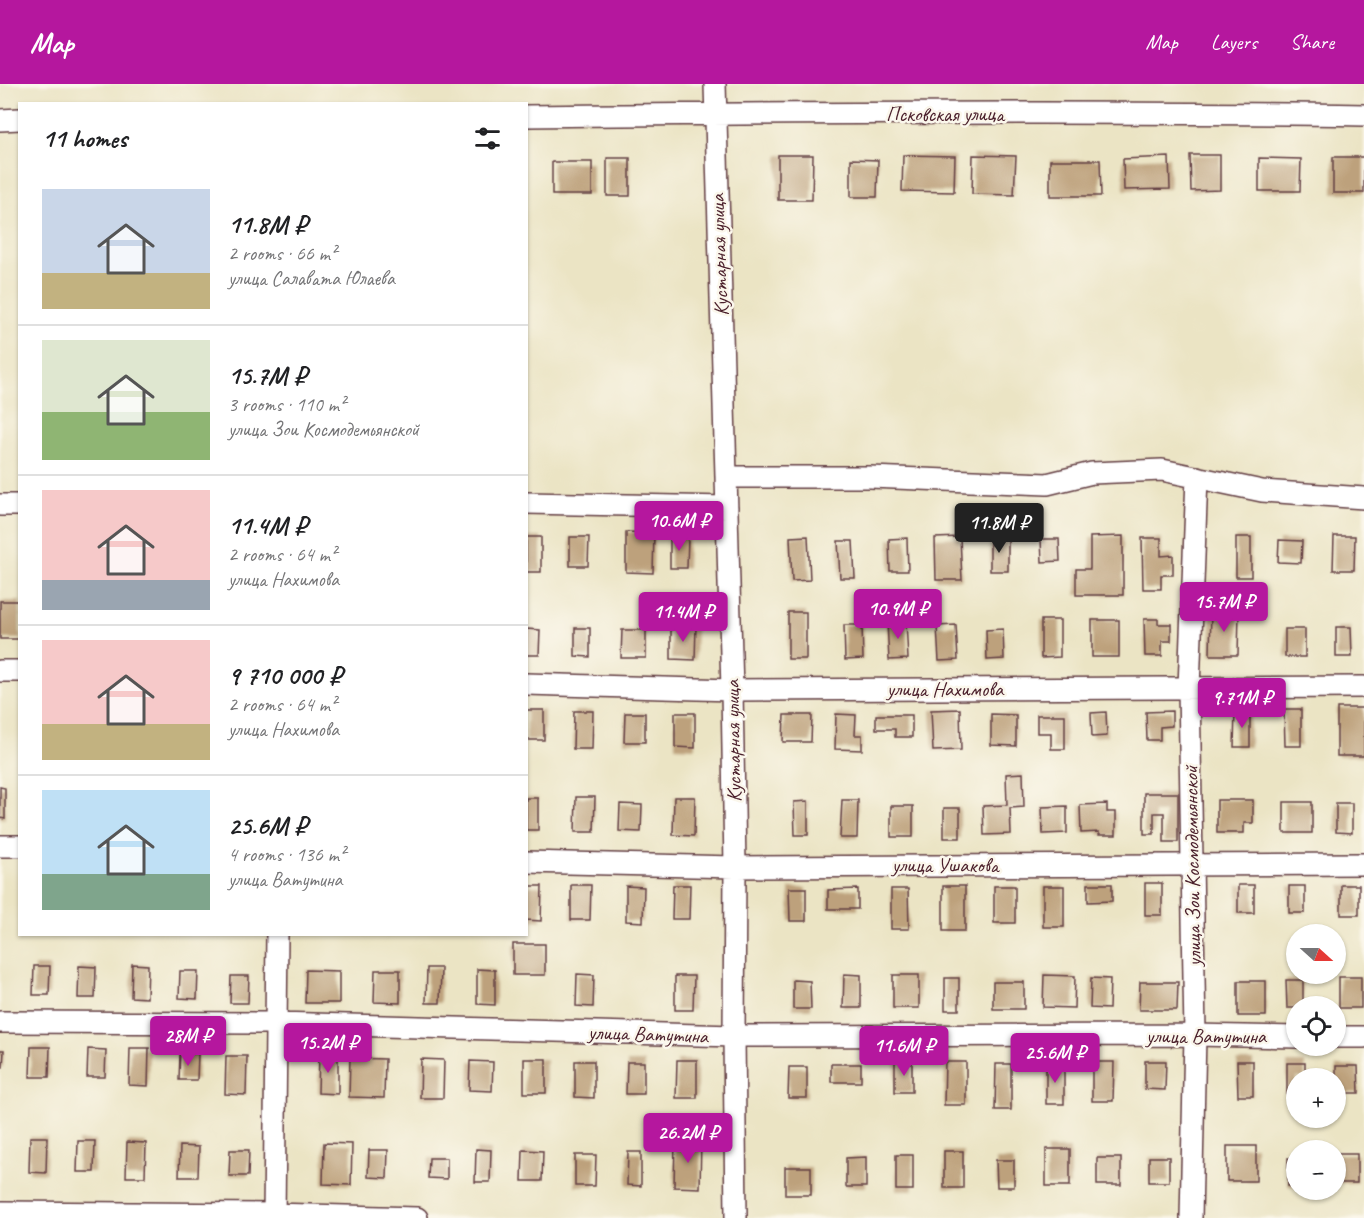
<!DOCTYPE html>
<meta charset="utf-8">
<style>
:root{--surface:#fff;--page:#f6f6f6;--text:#202124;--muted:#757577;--line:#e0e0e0;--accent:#b5179e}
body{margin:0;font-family:Caveat,sans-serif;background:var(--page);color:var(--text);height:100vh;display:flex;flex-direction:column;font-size:22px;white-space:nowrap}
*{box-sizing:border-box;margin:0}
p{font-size:20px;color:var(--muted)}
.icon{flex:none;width:33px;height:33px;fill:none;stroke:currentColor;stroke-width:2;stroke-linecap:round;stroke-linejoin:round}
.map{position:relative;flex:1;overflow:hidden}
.side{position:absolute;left:18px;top:18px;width:510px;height:834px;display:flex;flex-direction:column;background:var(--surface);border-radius:0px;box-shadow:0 2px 4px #0004}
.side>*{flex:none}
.needle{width:39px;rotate:111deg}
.controls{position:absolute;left:1286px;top:840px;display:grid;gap:12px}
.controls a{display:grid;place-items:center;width:60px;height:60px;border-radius:50%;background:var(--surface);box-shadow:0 2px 4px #0004;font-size:30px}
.price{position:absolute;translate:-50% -51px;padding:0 14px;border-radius:6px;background:var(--accent);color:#fff;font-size:20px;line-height:39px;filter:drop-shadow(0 2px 3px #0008)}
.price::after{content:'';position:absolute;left:50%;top:36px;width:18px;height:14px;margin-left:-9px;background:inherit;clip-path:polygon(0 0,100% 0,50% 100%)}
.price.active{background:#222;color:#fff}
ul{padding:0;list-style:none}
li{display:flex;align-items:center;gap:18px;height:150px;padding:0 24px}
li+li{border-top:2px solid var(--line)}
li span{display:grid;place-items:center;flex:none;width:168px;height:120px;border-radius:0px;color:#555}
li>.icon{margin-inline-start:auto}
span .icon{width:72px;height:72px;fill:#fffc;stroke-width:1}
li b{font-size:26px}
h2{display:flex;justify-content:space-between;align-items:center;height:72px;padding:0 24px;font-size:26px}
header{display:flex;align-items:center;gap:36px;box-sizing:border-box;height:84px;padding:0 30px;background:var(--accent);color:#fff}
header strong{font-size:28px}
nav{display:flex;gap:33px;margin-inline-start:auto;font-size:21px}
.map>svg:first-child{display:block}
.building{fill:#bda17b}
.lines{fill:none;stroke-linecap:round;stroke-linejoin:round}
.street-casing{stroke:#623d42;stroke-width:24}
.street{stroke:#fff;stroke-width:21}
.labels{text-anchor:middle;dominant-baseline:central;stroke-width:5;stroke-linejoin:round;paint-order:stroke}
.street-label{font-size:21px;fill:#4a1f2b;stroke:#fbf7ec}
</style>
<header>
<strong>Map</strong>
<nav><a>Map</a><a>Layers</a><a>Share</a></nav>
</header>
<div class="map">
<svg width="1364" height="1134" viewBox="0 0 1364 1134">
<rect width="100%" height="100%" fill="#fbf7ec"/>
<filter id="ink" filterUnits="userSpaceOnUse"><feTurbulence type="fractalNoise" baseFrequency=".0167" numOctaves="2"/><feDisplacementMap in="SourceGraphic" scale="12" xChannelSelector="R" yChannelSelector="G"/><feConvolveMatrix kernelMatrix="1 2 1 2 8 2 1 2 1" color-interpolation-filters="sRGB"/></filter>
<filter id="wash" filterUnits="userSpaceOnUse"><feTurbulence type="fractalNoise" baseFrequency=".008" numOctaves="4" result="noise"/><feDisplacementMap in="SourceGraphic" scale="24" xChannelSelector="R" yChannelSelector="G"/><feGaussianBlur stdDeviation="1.35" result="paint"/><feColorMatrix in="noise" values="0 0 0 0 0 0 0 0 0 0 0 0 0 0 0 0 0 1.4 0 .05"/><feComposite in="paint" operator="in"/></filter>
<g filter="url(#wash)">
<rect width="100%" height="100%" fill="#ebe4c4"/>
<g id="blocks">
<path class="building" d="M778 71H813L812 116H778Z
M903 71 955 72 954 108 902 107Z
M973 71 1016 72 1014 111 972 110Z
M1190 71H1220V106L1191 107Z
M1169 73 1170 105 1124 106 1123 75Z
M1333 73H1364V109H1333Z
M607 74H630V112H607Z
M1259 74 1301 75 1300 107H1259Z
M851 75 878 76 877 113H851Z
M1050 76H1100L1101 112H1050Z
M552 78H592V111H552Z
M626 448 654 449 653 489 626 488Z
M808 452 810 496 792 497 790 453Z
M1123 452V511H1076V485H1090V453Z
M1334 452H1355L1354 486H1333Z
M526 453H541V488H526Z
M570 453H589L588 482H570Z
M670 453H688L687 484H670Z
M960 453 962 496H936L935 454Z
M1236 453H1251V493H1236Z
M907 454 908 487H890L889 455Z
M990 454H1008V487H990Z
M1142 454H1161V472L1173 471V491H1161V505H1143Z
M1041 455H1059L1060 477 1042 478Z
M1279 456 1302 457 1301 479 1278 478Z
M838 457H853L855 494H840Z
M0 517H20V555H0Z
M1211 527 1239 528 1238 571H1210Z
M788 528H806V575H788Z
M1144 535H1158V540H1171V557H1162V572H1145Z
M1041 536H1060V573L1041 574Z
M1092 536H1119V573H1092Z
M906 537 908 575 889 576 887 538Z
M844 541H862L863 575 845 576Z
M956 541 958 576 939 577 937 542Z
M671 542H696L695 576 671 575Z
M1336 543H1351L1352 573H1336Z
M575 544H590V573L575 572Z
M526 545 540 546 539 571H526Z
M1003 545 1004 575 987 576 986 546Z
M1285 545H1305V573H1285Z
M622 546H646V574H621Z
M1337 624H1364V672H1337Z
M960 625 961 666 933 667 931 626Z
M1284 625H1301V662H1285Z
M526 626H544V656H526Z
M1235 626H1250V663H1234Z
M574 627H593L592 665H573Z
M1172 627V642L1160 643V656H1147L1146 628Z
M1106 628 1107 652 1092 653 1091 629Z
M625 629H645V658H624Z
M675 629H695V664L675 663Z
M836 630 856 631 855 651H862V666L835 665Z
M991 630 1016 631V662L991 661Z
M784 631H812L811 658H783Z
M876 631H912V653H895V645H876Z
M1037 631H1065V665H1051V649H1037Z
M1023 689 1024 723 1010 724 1011 750 984 751 983 722 1007 721 1006 690Z
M0 703 5 704V735L0 734Z
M1144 709H1178V758H1164V729H1154V750H1144Z
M576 713H595L594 748H575Z
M674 713H695L694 752 673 751Z
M526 714H538V746H526Z
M842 716H858L857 754H840Z
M1217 716H1253V739H1244V749H1217Z
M808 717V751H795L794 718Z
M1284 718H1312V749H1284Z
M1336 719H1352V749L1336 748Z
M620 720 642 721 641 748 619 747Z
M1107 720V728H1116V751H1099V748L1081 749 1080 721Z
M891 722H913V753H891Z
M1067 722V749L1043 750 1042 723Z
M944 724H960V754H944Z
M1145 799H1162V831H1145Z
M1088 800H1112V817L1088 818Z
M571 801H591L590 836H571Z
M673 801H690L689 835H672Z
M1238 801H1254V829H1238Z
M1341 801H1359V831H1341Z
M526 802H542L541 837 526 836Z
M626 802 644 803 643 838 626 837Z
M943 802H965V847H943Z
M994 802H1015V839H994Z
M1043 802H1064V843H1043Z
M1289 802H1305V829H1289Z
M789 804H806V837H790Z
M858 805V825H828V806Z
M891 805H908L909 845H891Z
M513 860H545V891H513Z
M132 880 148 881 147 914 131 913Z
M34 882H50L49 911H33Z
M79 882 96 883 95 914H78Z
M427 884H441L440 919H426Z
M477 885 495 886V921L477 920Z
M306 886 339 887V919H305Z
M375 886H400V919L374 918Z
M180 887H198L197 915 179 914Z
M577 890 594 891 593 923 576 922Z
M844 890 861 891V924H843Z
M893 891H919V924H893Z
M1044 891 1075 892 1074 924 1043 923Z
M231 892H249L248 919H230Z
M675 892H694L693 926H675Z
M1339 893H1361V924H1339Z
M945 894H959V926H945Z
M1091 894 1110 895 1109 925 1090 924Z
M793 896 810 897 811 925H793Z
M1286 896H1303V922H1296V924H1287Z
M1238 897H1266V932H1238Z
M993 898H1024V925H993Z
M1140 898H1178L1177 926H1139Z
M31 963H50L49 993H30Z
M130 964H149L148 1002 129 1001Z
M88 965 106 966 105 993H87Z
M0 966H4L3 983H0Z
M180 969 198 970 197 996H179Z
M319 970H338V1010L318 1009Z
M226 972H247L246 1011 225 1010Z
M350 974 385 975 384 1014 349 1013Z
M421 975 444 976 443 1014H420Z
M524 975H546V1009H524Z
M677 976H697V1014H676Z
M470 977 493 978 492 1007 469 1006Z
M575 977H594V1014L575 1013Z
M895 977H912V1008H895Z
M1145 977H1166L1165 1006 1145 1005Z
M1237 977H1253V1012H1238Z
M627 978H644V1010H626Z
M945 978H966V1021H944Z
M1092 978H1114L1113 1017H1092Z
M1287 979H1305V994H1296V1011H1287Z
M831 980H861V998H831Z
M996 980H1011V1026H995Z
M1046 981H1064V1020H1046Z
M1336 982H1358L1359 1009H1336Z
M789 983H807V1014H788Z
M30 1053H47L46 1089 29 1088Z
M675 1055 701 1056 700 1104 674 1103Z
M78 1057H95L94 1088H77Z
M127 1058 146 1059 145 1093H126Z
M324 1059 352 1060 351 1101 323 1100Z
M180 1062 199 1063 198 1093H179Z
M1227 1062H1256V1097H1227Z
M476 1065 491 1066 490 1098H475Z
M1046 1065H1070V1102H1046Z
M230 1066H249L248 1092H229Z
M369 1066H388L387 1094 368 1093Z
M523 1066 543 1067 542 1097H522Z
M944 1067H963V1104H944Z
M628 1068H641V1102L627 1101Z
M1338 1070H1357V1099H1338Z
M575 1071H596L595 1102H575Z
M896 1071H913V1106H896Z
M866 1073V1103H846V1074Z
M1149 1073H1169V1098H1149Z
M429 1074H447V1095L428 1094Z
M1097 1074H1121V1101H1097Z
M1288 1074H1296V1102H1288Z
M996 1076H1014V1103H997Z
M785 1083H811V1111H785Z"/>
</g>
</g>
<g filter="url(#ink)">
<use href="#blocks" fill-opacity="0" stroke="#623d42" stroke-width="1.5"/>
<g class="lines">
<defs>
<path id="street" d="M715 0 732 606 735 783 734 952 736 1134
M526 32C806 29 1085 27 1364 31
M0 36 20 35
M726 393H870L1047 400 1092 389 1162 386 1262 407 1364 414
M526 419 727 423
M0 421H20
M0 587H20
M526 600 732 606 1364 603
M0 762H20
M526 778 735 783 1364 780
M0 938 277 939 734 952 1195 951 1296 953
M1335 953H1364
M0 1128 274 1130 417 1134
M274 1134 277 850
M1191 1134 1195 951 1189 604 1197 393"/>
</defs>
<use href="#street" class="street-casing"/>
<use href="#street" class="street"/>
</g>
</g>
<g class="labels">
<g class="street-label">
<text x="945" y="30">Псковская улица</text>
<text transform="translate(719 171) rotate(-92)">Кустарная улица</text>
<text x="945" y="605">улица Нахимова</text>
<text transform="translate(733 657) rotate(-91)">Кустарная улица</text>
<text x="945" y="781">улица Ушакова</text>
<text transform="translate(1192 782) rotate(-91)">улица Зои Космодемьянской</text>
<text transform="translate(648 950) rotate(2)">улица Ватутина</text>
<text x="1206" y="952">улица Ватутина</text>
</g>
</g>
</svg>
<div class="controls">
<a><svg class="needle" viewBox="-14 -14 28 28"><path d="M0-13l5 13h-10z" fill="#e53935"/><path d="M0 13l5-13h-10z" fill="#757577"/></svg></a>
<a><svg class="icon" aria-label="locate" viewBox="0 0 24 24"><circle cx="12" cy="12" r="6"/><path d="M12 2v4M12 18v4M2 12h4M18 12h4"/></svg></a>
<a>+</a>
<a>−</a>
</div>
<b class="price" style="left:679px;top:468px">10.6M ₽</b>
<b class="price active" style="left:999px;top:470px">11.8M ₽</b>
<b class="price" style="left:1224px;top:549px">15.7M ₽</b>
<b class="price" style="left:898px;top:556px">10.9M ₽</b>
<b class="price" style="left:683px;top:559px">11.4M ₽</b>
<b class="price" style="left:1242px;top:645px">9.71M ₽</b>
<b class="price" style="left:188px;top:983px">28M ₽</b>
<b class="price" style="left:328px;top:990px">15.2M ₽</b>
<b class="price" style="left:904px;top:993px">11.6M ₽</b>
<b class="price" style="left:1055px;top:1000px">25.6M ₽</b>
<b class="price" style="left:688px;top:1080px">26.2M ₽</b>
<section class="side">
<h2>11 homes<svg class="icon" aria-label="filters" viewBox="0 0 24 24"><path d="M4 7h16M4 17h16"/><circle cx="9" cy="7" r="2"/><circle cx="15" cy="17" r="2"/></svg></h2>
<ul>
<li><span style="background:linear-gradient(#c9d6e8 70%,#c2b280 0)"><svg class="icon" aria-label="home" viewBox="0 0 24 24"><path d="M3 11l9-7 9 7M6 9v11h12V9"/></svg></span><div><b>11.8M ₽</b><p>2 rooms · 66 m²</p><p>улица Салавата Юлаева</p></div></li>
<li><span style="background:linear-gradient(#dfe7d0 60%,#8fb573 0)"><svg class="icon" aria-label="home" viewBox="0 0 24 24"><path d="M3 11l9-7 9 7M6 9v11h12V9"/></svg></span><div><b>15.7M ₽</b><p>3 rooms · 110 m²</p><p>улица Зои Космодемьянской</p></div></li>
<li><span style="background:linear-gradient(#f6c9c9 75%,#9aa5b1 0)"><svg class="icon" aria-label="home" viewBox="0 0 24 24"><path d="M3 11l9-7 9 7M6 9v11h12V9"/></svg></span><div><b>11.4M ₽</b><p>2 rooms · 64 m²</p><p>улица Нахимова</p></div></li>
<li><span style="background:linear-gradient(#f6c9c9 70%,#c2b280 0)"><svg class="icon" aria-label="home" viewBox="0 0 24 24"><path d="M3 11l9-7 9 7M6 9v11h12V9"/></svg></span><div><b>9 710 000 ₽</b><p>2 rooms · 64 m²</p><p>улица Нахимова</p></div></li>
<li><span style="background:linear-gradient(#bfe0f5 70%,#7fa58c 0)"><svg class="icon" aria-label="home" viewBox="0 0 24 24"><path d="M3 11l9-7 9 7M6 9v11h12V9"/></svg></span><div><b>25.6M ₽</b><p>4 rooms · 136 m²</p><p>улица Ватутина</p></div></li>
</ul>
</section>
</div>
